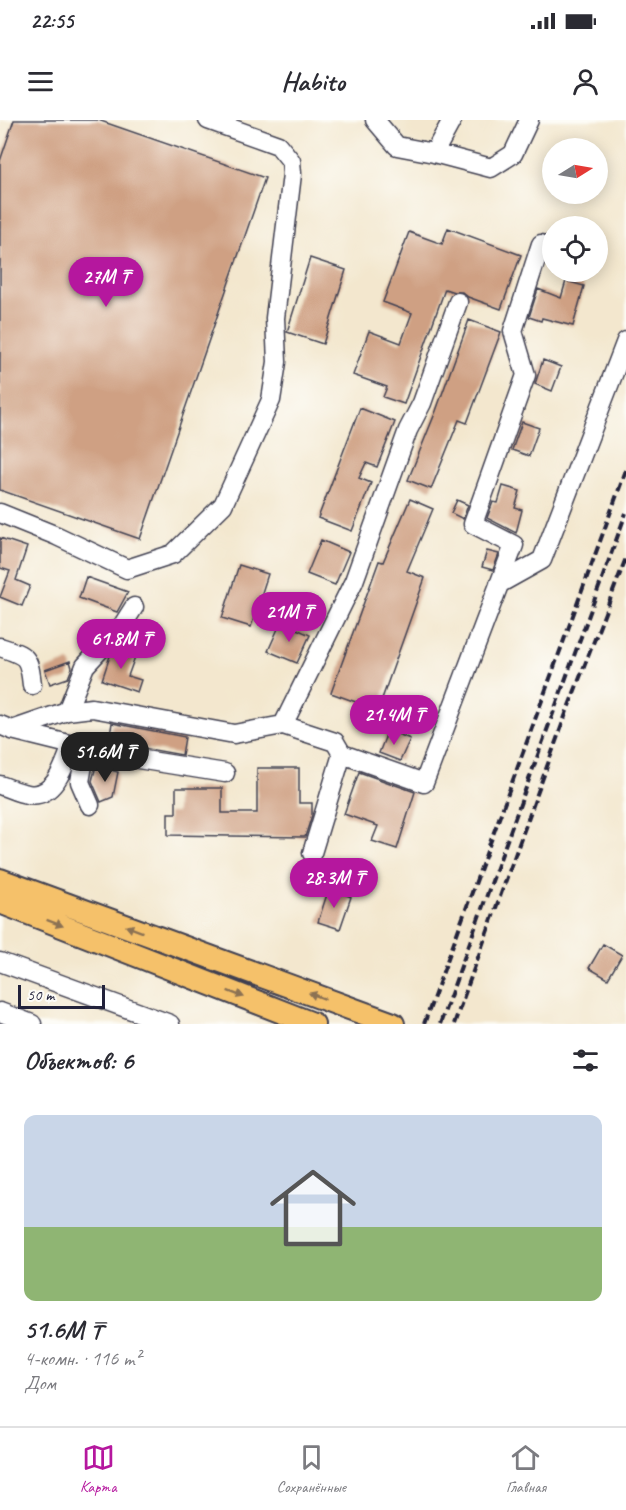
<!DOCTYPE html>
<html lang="ru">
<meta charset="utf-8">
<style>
:root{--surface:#fff;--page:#f2f2f3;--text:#2b2b33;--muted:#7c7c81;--line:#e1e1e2;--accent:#b5179e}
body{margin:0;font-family:Caveat,sans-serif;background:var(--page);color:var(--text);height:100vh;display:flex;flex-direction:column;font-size:22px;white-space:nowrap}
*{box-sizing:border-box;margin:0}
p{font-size:20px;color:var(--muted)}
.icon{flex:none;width:33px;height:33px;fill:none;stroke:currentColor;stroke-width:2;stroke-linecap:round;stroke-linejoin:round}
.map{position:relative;height:904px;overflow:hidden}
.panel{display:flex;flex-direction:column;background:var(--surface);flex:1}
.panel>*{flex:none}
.needle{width:39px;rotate:79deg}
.tools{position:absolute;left:542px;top:18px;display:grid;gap:12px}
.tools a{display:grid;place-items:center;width:66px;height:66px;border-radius:50%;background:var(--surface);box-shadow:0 3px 15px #0003;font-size:30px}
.scale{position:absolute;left:18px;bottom:15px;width:87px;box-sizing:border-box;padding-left:6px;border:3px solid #22223b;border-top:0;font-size:16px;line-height:21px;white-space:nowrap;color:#22223b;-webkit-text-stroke:4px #fdfcf7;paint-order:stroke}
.price{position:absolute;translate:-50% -51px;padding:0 14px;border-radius:21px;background:var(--accent);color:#fff;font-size:20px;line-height:39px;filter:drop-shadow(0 2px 3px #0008)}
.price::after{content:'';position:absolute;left:50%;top:36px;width:18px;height:14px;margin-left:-9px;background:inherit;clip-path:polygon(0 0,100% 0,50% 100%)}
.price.on{background:#222;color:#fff}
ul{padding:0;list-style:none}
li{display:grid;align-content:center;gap:12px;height:318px;padding:0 24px}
li span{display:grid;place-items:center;height:186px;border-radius:12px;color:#555}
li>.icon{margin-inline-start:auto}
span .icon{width:108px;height:108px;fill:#fffc;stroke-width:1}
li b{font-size:26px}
h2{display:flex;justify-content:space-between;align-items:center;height:72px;padding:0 24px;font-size:26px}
.status{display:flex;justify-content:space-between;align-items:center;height:42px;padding:0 30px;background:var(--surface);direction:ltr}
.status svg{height:16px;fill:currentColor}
header{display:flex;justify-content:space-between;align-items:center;height:78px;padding:0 24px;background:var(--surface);font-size:27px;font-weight:800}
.menu{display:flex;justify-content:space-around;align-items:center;height:84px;border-top:2px solid var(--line);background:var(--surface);font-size:16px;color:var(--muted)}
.menu a{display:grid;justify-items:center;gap:3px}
.menu .on{color:var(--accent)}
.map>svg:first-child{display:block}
.building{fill:#cfa083}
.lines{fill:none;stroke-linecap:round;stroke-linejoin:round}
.minor-casing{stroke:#414051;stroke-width:21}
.major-casing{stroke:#414051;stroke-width:26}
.minor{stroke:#fff;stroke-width:18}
.major{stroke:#f5c16b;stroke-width:22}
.rail{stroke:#22223b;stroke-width:4;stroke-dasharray:9 4.5;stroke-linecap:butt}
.oneway{fill:#8c7253}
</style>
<div class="status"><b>22:55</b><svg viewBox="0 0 49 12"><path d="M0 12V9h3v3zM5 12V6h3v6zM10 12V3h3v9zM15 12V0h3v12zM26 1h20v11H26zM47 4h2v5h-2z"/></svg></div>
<header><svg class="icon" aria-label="menu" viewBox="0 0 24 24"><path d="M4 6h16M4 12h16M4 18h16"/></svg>Habito<svg class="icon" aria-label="person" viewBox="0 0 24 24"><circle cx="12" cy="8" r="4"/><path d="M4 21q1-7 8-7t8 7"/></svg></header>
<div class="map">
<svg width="626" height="904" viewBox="0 0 626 904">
<rect width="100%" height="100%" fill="#fdfcf7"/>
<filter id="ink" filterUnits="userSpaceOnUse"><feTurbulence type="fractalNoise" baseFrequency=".0167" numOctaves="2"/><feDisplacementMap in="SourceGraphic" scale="12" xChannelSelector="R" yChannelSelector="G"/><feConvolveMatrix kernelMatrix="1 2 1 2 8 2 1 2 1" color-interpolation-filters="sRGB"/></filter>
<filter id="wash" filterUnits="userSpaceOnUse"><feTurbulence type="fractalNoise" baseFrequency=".008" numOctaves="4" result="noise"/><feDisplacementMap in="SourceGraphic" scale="24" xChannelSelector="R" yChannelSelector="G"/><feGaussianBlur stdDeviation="1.35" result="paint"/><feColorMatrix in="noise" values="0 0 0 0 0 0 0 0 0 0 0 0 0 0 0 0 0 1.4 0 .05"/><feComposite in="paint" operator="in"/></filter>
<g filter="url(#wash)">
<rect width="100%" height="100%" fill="#f3e7ce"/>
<g id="blocks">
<path class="building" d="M14 0H98L265 58 140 419 0 370V41Z
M448 108 521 135 501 189 468 177 462 172H454L445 169 404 284 383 277 387 267 353 255 369 211 401 223 412 193 383 182 409 112 442 124Z
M310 138 346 150 323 224 287 212Z
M566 161 584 166 573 206 542 198 541 201 529 197 538 169 561 178Z
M469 200 501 212 467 303 459 300 431 369 408 360 436 291Z
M543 240 561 247 552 271 535 264Z
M360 288 395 302 377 347 366 343 359 358 371 363 352 411 318 398Z
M522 302 539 308 529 336 512 330Z
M503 366 520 371 515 388 522 390 516 413 487 398 493 382 498 383Z
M410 379 433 389 407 451 425 458 378 590 331 573 379 441 383 442Z
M457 380 468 385 463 399 451 393Z
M0 418 27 427 16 460 30 466 22 486 0 477 10 451 0 448Z
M321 420 349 432 335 465 307 454Z
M487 431 499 434 493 450 482 447Z
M239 445 268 454 251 507 222 498Z
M86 457 128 472 117 492 79 478Z
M281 502 310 515 297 543 268 531Z
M118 527 136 534 128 556 141 560 137 572 102 560 110 536Z
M70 541 72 548 68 558 50 564 45 550Z
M112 603 185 617 182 635 109 622Z
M388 610 410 619 400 641 379 633Z
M96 646 118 652 113 677 101 682 92 661Z
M257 648H299V683H312V695L305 717 168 715V693H176V668H222V693H257Z
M359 652 415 672 397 729 372 721 378 706 344 694Z
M329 768 351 777 340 809 318 802Z
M603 824 622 835 608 859 589 848Z"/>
</g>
</g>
<g filter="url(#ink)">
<use href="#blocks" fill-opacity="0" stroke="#414051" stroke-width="1.5"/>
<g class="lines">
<defs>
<path id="minor" d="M375 0 397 26 434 33 452 0
M434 33 491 48 513 34 529 0
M0 393 57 416 127 449 173 434 223 385 271 280 277 242 275 198 292 54 291 41 278 25 208 0
M499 464 542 440 626 221
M0 527C27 536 29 536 32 565
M67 591 85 546 122 506 134 487
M0 605 12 610 67 591 92 588 234 614 283 605 335 622 342 634 424 663 514 425 473 404 526 255 513 211 541 124
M283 605 354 461 408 310 422 283 458 182
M12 610 113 635 225 653
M86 628 80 662 90 685
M0 665C9 668 18 673 28 674 55 679 65 644 72 625
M312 733 342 634
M0 842 170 904
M0 892 32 904"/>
<path id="major" d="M0 760 393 904
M0 782 313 904"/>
</defs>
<use href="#minor" class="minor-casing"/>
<use href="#major" class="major-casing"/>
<use href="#minor" class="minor"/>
<use href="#major" class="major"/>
<path class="rail" d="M424 904 626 350
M440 904 626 393
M454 904 567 591 626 438"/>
</g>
<defs><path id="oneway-solid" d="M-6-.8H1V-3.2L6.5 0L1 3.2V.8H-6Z" transform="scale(1.5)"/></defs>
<g class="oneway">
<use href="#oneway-solid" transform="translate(55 803) rotate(21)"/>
<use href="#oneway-solid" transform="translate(134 809) rotate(-160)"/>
<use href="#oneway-solid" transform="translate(236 874) rotate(21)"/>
<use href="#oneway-solid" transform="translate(317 876) rotate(-160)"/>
</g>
</g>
</svg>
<div class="tools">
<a><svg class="needle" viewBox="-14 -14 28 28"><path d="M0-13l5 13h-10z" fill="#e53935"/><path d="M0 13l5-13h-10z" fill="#7c7c81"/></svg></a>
<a><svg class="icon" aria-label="locate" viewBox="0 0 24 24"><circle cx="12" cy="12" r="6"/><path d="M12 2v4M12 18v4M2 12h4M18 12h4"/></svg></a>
</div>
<div class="scale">50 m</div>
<b class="price" style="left:106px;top:188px">27M ₸</b>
<b class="price" style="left:289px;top:523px">21M ₸</b>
<b class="price" style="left:121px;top:550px">61.8M ₸</b>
<b class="price" style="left:394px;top:626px">21.4M ₸</b>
<b class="price on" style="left:105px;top:663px">51.6M ₸</b>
<b class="price" style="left:334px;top:789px">28.3M ₸</b>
</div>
<section class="panel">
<h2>Объектов: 6<svg class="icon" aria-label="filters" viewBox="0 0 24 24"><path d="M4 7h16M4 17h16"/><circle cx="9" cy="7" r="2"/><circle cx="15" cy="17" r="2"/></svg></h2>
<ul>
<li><span style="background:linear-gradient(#c9d6e8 60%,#8fb573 0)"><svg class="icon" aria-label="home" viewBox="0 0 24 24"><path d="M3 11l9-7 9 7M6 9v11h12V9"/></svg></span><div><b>51.6M ₸</b><p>4-комн. · 116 m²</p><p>Дом</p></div></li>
</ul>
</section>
<nav class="menu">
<a class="on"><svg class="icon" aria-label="map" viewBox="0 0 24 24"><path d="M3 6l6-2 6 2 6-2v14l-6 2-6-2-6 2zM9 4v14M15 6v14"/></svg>Карта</a>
<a><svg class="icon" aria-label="saved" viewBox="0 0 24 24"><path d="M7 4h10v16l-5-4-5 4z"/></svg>Сохранённые</a>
<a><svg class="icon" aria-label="home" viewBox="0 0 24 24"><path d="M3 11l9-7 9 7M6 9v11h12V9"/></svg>Главная</a>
</nav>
